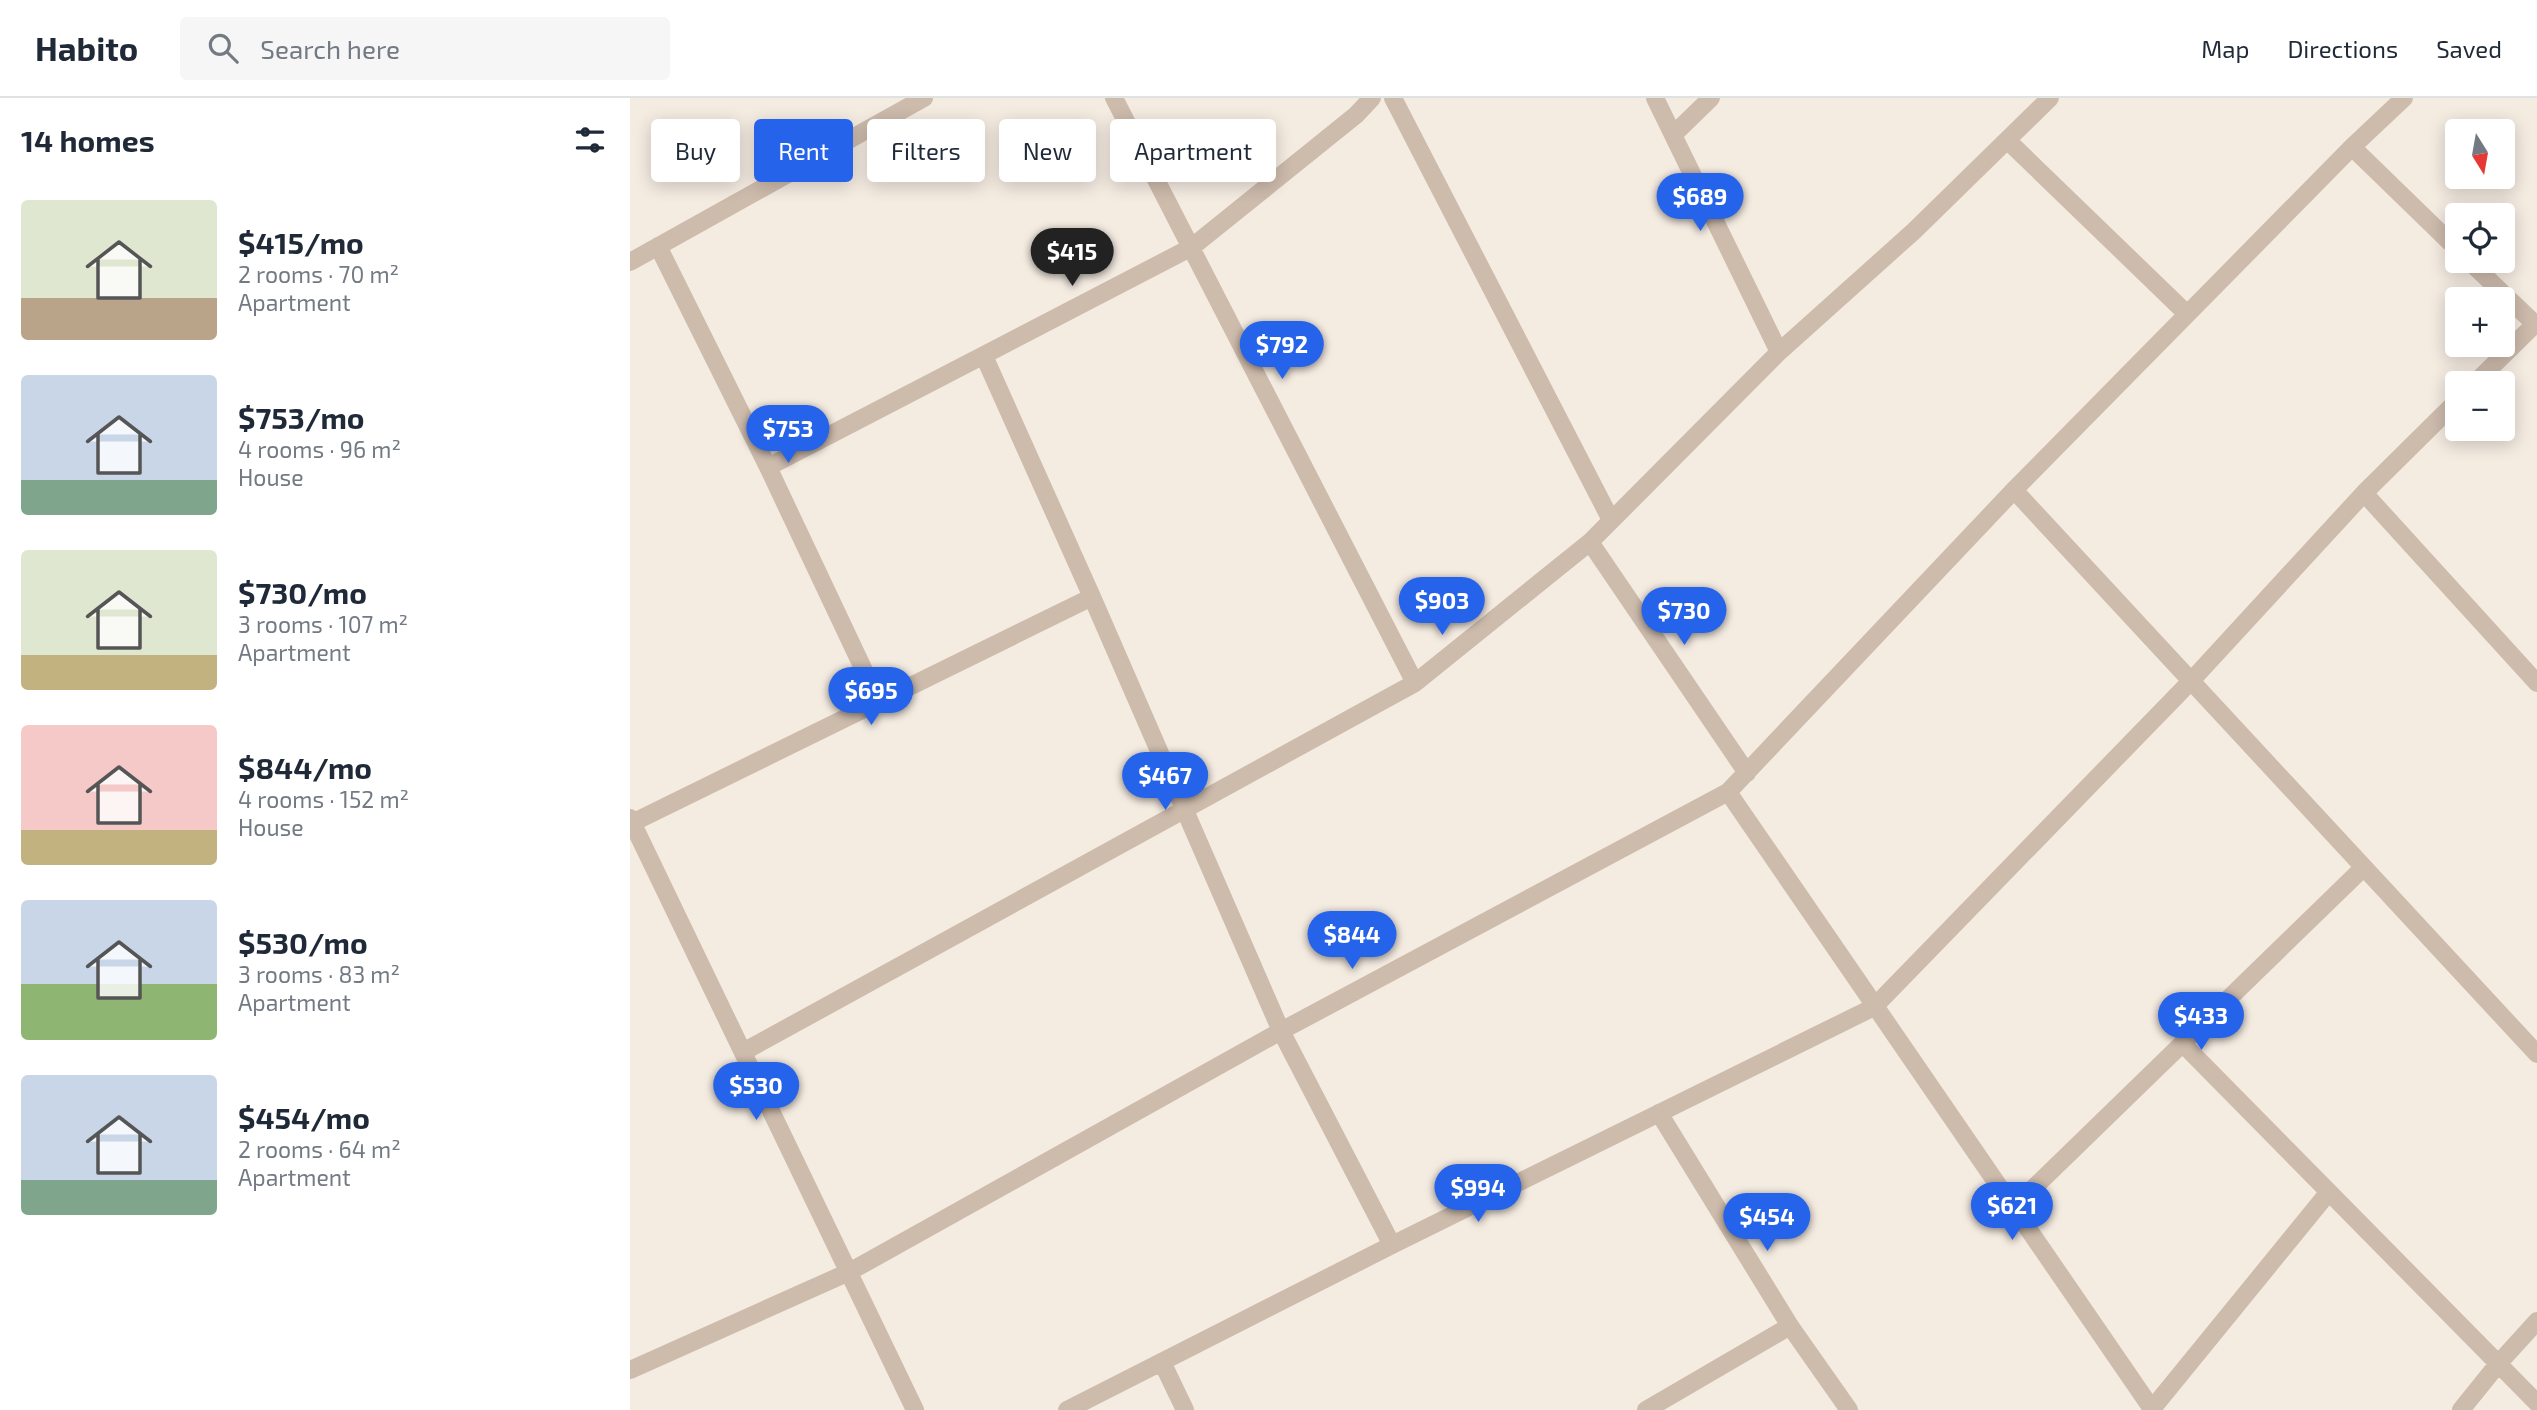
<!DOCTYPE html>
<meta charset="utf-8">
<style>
:root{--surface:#fff;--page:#f6f6f7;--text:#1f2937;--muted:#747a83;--line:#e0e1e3;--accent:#2563eb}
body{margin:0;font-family:"Exo 2",sans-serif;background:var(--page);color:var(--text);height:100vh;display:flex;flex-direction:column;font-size:26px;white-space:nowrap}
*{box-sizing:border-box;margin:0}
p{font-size:23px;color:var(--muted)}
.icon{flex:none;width:38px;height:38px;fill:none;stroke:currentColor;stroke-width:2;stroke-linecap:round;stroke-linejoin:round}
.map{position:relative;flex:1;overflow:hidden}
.drawer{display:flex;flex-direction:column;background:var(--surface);width:630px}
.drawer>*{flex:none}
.guide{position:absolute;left:21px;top:21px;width:665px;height:63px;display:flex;gap:14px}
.needle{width:46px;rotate:169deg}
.tools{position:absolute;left:1815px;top:21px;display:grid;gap:14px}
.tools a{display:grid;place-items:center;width:70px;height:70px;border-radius:7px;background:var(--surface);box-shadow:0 4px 18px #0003;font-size:35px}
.price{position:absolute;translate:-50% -60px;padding:0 16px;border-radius:24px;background:var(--accent);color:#fff;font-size:23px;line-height:46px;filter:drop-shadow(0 2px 4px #0008)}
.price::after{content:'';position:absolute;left:50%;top:42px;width:21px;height:16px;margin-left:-10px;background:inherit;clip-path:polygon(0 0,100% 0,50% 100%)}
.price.selected{background:#222;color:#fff}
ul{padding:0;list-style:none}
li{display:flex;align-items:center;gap:21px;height:175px;padding:0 21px}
li span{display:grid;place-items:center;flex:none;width:196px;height:140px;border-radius:7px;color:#555}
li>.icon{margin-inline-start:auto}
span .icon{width:84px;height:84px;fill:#fffc;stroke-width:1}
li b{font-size:30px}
h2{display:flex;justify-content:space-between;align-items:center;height:84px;padding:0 21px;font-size:30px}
.chip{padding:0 24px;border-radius:7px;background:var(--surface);box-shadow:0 4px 18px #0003;font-size:24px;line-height:63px}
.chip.selected{background:var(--accent);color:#fff}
header{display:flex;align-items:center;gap:42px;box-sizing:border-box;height:98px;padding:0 35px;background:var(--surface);border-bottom:2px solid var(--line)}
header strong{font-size:33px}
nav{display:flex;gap:38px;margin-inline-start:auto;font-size:24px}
.search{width:490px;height:63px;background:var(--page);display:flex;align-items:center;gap:18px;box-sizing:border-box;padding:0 24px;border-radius:7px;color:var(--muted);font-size:26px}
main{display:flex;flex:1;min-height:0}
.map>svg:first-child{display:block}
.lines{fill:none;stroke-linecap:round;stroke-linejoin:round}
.minor{stroke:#cdbbac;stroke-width:18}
</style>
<header>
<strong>Habito</strong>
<div class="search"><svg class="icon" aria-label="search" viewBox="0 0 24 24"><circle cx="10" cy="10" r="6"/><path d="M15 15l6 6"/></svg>Search here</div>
<nav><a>Map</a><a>Directions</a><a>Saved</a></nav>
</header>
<main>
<section class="drawer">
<h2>14 homes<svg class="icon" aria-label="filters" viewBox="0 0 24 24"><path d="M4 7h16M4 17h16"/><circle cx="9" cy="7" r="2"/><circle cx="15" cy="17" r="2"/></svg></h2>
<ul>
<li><span style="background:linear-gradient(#dfe7d0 70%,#b9a48a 0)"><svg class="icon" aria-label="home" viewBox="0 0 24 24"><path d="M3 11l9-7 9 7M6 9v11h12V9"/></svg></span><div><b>$415/mo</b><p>2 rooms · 70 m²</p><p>Apartment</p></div></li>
<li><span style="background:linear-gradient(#c9d6e8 75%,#7fa58c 0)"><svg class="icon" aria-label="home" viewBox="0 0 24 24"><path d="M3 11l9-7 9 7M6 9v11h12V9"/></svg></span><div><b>$753/mo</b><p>4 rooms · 96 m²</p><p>House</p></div></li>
<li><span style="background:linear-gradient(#dfe7d0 75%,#c2b280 0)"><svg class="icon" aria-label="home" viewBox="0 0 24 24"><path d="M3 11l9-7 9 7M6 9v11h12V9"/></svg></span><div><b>$730/mo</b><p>3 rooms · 107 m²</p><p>Apartment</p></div></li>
<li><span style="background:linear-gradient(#f6c9c9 75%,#c2b280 0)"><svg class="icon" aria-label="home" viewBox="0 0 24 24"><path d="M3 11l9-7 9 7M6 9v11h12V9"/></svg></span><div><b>$844/mo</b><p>4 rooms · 152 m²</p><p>House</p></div></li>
<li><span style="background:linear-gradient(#c9d6e8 60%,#8fb573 0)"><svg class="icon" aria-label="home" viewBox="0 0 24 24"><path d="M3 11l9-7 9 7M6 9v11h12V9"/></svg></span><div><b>$530/mo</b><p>3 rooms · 83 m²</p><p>Apartment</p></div></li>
<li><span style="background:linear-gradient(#c9d6e8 75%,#7fa58c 0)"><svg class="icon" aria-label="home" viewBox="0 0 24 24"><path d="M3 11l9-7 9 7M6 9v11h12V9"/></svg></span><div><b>$454/mo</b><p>2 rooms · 64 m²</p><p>Apartment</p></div></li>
</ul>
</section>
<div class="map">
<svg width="1907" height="1312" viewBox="0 0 1907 1312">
<rect width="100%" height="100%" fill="#f4ebe1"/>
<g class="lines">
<path class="minor" d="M484 0 785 585
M763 0 981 422
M1025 0 1149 254
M1043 37 1081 0
M1377 42 1557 216
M1722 49 1827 151
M28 148 138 369 249 604
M1839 163 1907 228
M0 164 294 0
M354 258 462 499 651 933 762 1147
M1845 285 1905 226
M138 369 562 149 726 17 742 0
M1384 392 1907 956
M1734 395 1827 303
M960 444 1117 675
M1098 694 1522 1311 1698 1095
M0 720 285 1312
M2 725 462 499
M1552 945 1907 1305
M113 954 785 585 960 444 1149 254 1284 133 1420 0
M1029 1015 1160 1228 1219 1312
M1382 1111 1733 770
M532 1264 555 1312
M0 1272 219 1174 651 933 1098 694 1384 392 1722 49 1774 0
M437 1312 762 1147 1244 909 1561 583 1734 395 1907 585
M1016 1312 1160 1228
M1831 1312 1868 1266 1907 1223"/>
</g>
</svg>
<div class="tools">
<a><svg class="needle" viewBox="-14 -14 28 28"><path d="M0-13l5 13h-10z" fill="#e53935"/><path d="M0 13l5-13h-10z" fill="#747a83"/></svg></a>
<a><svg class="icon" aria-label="locate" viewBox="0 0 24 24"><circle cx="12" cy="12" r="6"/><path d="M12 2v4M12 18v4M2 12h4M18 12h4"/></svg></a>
<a>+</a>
<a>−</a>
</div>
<b class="price" style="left:1070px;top:135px">$689</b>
<b class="price selected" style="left:442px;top:190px">$415</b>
<b class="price" style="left:652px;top:283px">$792</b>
<b class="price" style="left:158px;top:367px">$753</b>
<b class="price" style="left:812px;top:539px">$903</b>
<b class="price" style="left:1054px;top:549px">$730</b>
<b class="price" style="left:241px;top:629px">$695</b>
<b class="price" style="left:535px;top:714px">$467</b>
<b class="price" style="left:722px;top:873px">$844</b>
<b class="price" style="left:1571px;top:954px">$433</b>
<b class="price" style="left:126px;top:1024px">$530</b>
<b class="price" style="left:848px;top:1126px">$994</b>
<b class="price" style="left:1382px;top:1144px">$621</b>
<b class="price" style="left:1137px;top:1155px">$454</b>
<div class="guide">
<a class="chip">Buy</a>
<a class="chip selected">Rent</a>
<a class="chip">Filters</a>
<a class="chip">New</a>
<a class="chip">Apartment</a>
</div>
</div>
</main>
